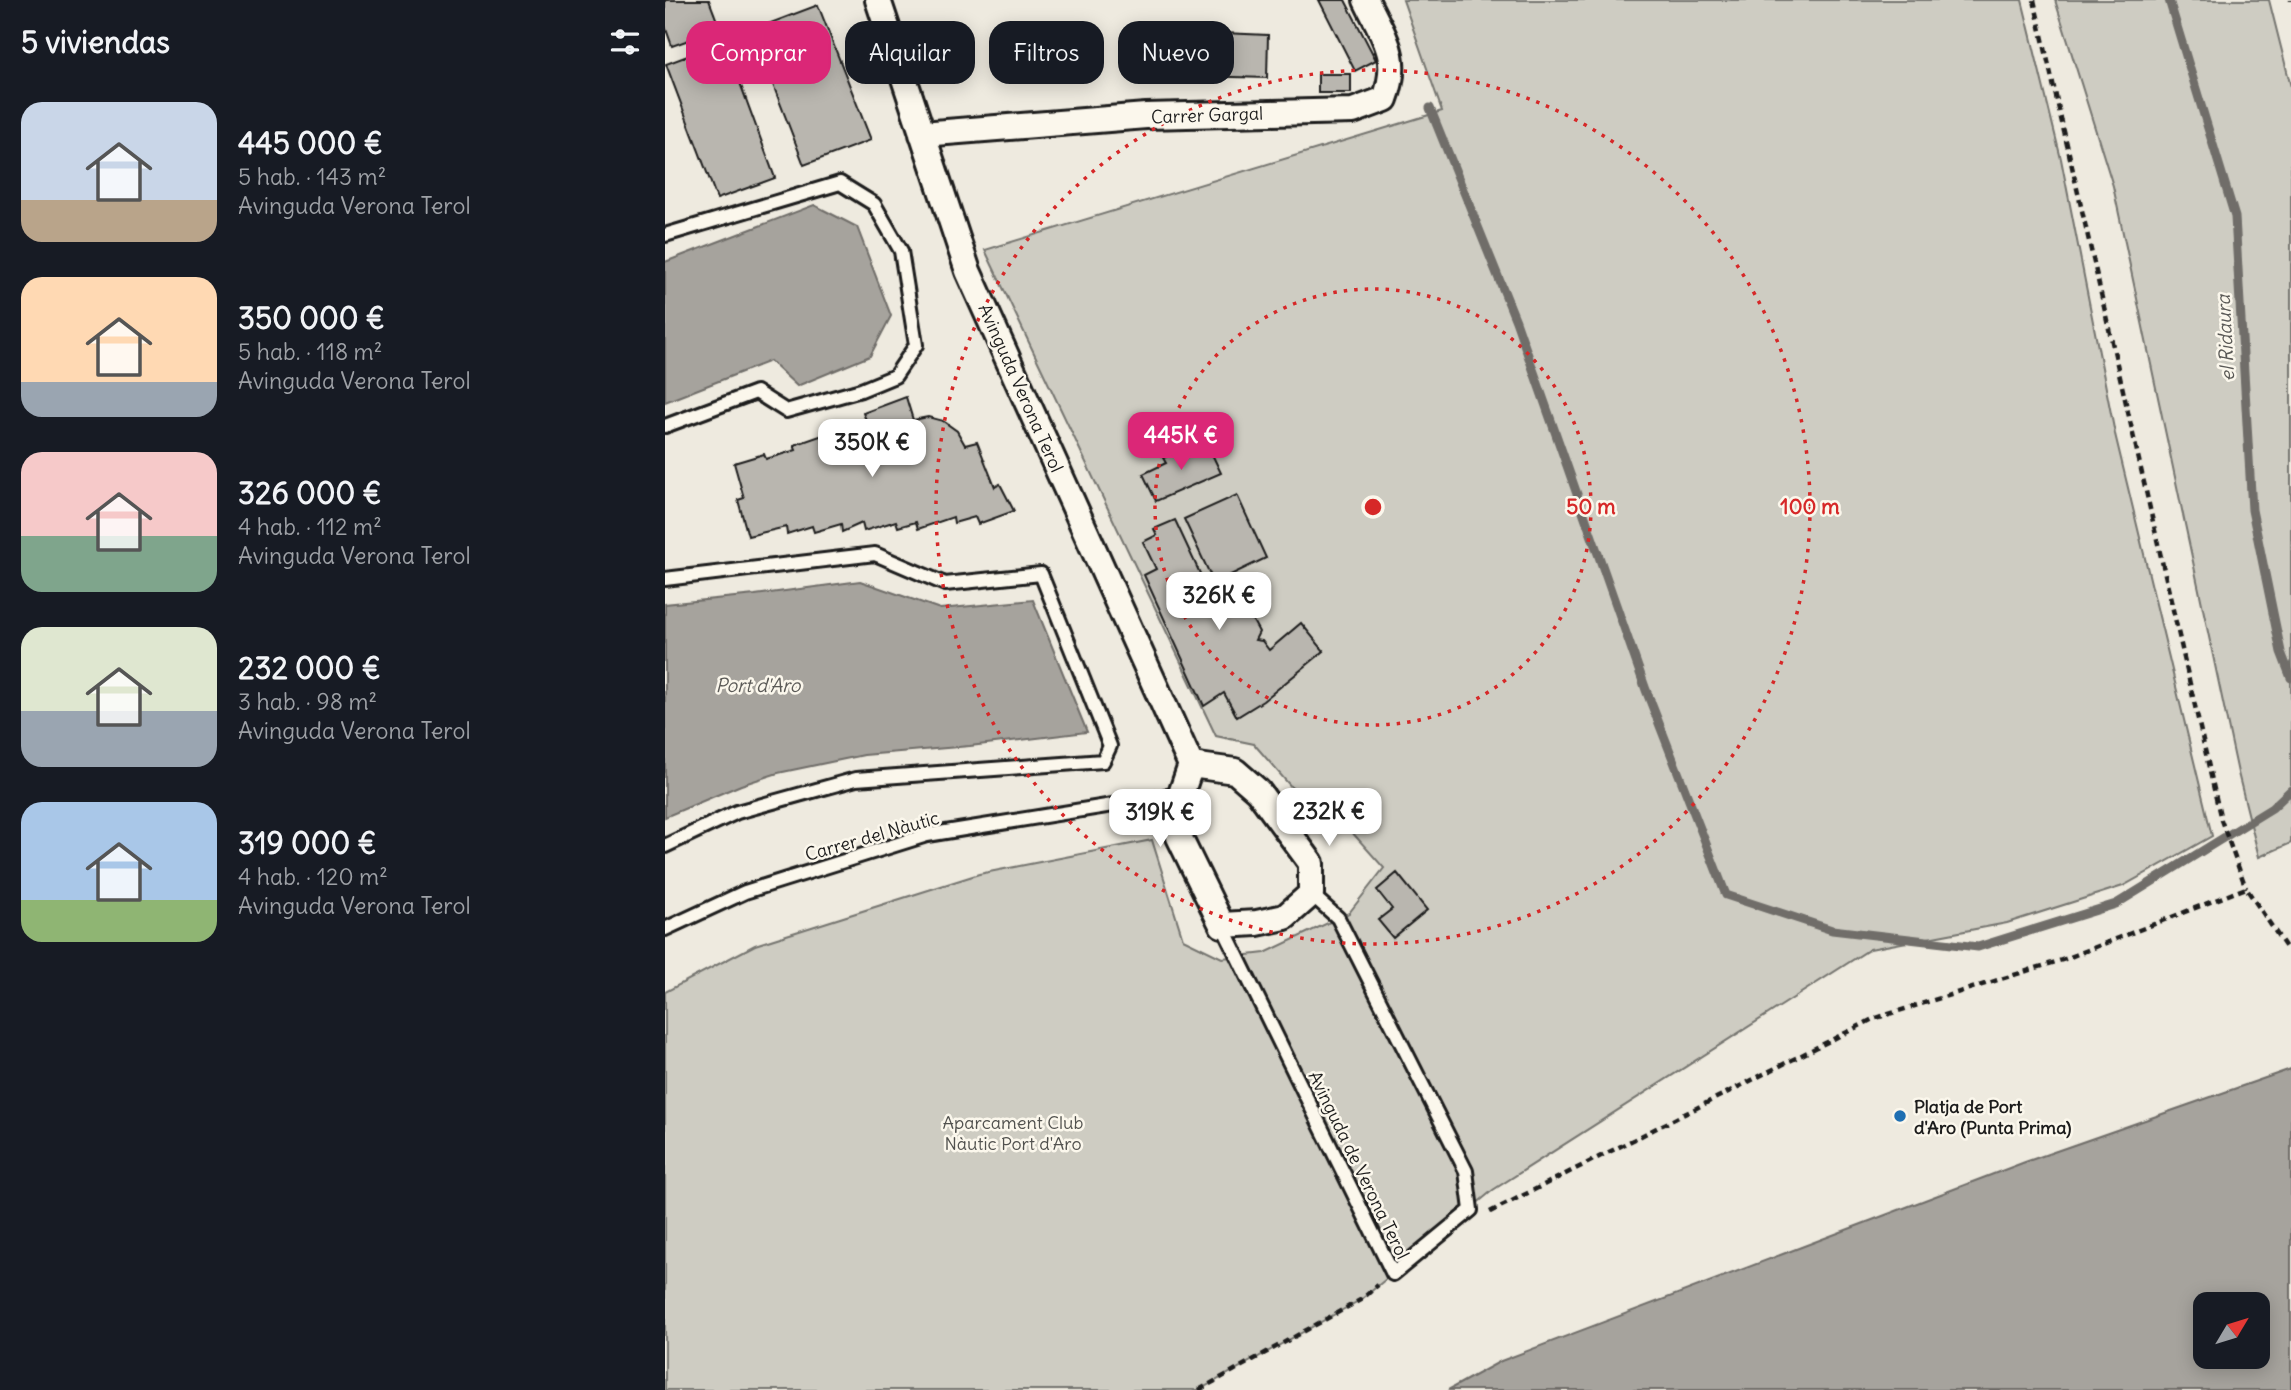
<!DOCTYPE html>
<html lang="es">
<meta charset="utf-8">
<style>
:root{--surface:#171b24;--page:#242831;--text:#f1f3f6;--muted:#9ea1a6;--accent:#db2777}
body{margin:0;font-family:Delius,sans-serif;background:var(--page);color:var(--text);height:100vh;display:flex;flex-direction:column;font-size:26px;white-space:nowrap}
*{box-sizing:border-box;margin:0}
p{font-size:23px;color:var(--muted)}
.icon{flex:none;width:38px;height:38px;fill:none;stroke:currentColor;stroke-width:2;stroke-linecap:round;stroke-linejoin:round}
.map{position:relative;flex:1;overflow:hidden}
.sheet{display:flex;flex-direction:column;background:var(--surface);width:665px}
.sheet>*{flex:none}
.guide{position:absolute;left:21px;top:21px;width:665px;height:63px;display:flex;gap:14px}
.needle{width:46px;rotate:52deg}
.fabs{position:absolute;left:1528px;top:1292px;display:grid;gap:14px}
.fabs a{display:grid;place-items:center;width:77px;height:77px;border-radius:14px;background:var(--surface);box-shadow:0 4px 18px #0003;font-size:35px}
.price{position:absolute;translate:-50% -60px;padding:0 16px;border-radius:14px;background:#fff;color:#222;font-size:23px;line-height:46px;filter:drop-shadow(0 2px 4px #0008)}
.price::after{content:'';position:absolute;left:50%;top:42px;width:21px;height:16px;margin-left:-10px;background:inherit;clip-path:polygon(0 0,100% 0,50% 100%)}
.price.current{background:var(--accent);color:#fff}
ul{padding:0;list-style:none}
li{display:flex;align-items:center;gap:21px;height:175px;padding:0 21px}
li span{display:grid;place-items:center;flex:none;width:196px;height:140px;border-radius:21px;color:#555}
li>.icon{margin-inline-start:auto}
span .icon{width:84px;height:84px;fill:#fffc;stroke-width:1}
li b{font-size:30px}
h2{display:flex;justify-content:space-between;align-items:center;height:84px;padding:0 21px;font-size:30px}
.pill{padding:0 24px;border-radius:21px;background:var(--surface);box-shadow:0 4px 18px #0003;font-size:24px;line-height:63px}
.pill.current{background:var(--accent);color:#fff}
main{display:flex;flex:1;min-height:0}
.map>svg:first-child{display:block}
.green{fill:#ceccc2;stroke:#75746f;stroke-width:2}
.water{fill:#a6a39d;stroke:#6f6d69;stroke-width:2;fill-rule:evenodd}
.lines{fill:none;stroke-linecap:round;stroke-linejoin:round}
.stream{stroke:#6f6d69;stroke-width:9}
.building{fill:#b9b6af;stroke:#1c1c1c;stroke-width:2}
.lane-casing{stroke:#1c1c1c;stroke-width:18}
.street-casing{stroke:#1c1c1c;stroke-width:30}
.path{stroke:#1c1c1c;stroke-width:4.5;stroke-dasharray:7 5;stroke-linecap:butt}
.lane{stroke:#fbf7ec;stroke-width:12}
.street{stroke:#fbf7ec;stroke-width:24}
.ring{fill:none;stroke:#d62828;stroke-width:3.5;stroke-dasharray:3.5 7}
.poi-dot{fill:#1f6fb2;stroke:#fbf7ec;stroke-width:2.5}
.labels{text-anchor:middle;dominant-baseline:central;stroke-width:5;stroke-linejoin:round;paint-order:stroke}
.street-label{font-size:18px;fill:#1c1c1c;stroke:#fbf7ec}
.poi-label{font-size:18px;font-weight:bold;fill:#1c1c1c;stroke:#fbf7ec;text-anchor:start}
.park-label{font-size:18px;fill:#51514e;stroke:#fbf7ec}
.water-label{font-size:19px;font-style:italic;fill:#5a5956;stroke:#fbf7ec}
.centre{fill:#d62828;stroke:#fbf7ec;stroke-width:3.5}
.ring-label{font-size:21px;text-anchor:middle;font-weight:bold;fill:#d62828;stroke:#fbf7ec;stroke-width:5;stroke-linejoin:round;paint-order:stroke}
</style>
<main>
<section class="sheet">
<h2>5 viviendas<svg class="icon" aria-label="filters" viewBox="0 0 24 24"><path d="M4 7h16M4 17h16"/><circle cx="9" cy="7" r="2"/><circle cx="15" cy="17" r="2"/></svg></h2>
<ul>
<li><span style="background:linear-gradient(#c9d6e8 70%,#b9a48a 0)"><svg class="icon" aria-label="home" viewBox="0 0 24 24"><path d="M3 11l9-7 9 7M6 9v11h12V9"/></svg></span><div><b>445 000 €</b><p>5 hab. · 143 m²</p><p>Avinguda Verona Terol</p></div></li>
<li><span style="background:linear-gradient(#ffd9b3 75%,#9aa5b1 0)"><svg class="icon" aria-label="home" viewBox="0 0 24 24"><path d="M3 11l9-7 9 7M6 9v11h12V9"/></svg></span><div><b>350 000 €</b><p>5 hab. · 118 m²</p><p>Avinguda Verona Terol</p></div></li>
<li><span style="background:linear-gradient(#f6c9c9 60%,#7fa58c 0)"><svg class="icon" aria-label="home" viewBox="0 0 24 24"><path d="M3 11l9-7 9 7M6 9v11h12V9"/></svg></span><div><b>326 000 €</b><p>4 hab. · 112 m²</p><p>Avinguda Verona Terol</p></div></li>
<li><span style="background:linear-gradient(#dfe7d0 60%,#9aa5b1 0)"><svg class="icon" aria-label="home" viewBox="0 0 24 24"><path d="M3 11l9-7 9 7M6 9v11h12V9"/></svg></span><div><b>232 000 €</b><p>3 hab. · 98 m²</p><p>Avinguda Verona Terol</p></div></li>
<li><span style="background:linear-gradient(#a9c7e8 70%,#8fb573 0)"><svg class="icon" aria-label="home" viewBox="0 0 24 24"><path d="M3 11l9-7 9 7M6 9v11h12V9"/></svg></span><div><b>319 000 €</b><p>4 hab. · 120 m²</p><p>Avinguda Verona Terol</p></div></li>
</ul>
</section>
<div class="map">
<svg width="1626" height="1390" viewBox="0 0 1626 1390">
<rect width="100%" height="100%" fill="#eeeadf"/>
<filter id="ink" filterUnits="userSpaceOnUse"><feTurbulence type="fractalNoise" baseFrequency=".0143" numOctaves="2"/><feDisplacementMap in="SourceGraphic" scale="14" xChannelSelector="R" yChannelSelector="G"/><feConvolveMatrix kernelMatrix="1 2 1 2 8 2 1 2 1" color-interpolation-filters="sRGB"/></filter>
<g filter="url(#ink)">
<path class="green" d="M738 0H1357L1396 159 1450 434 1547 836 1458 886 1342 923 1205 949 828 1190 697 1299 534 1390H0V992L90 945 314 874 487 840 518 939 557 958 600 953 684 913 719 868 685 830 660 826 589 744 551 736 320 250 777 111Z
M1390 0H1604L1626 87V843L1594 857 1573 773 1448 186Z"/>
<path class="water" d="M149 205 192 227 226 316 205 356 132 386 105 361 0 402V262Z
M195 581 275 609 368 600 422 732 305 746 199 755 113 773 76 785 0 817V604L90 595Z
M1626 1069V1390H783L836 1361 1360 1162ZM1540 1304H1592V1356H1540Z"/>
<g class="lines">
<path class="stream" d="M1504 0 1570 217 1587 510 1616 652 1626 678
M765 108 851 321 981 690 1061 895 1167 930 1313 947 1451 904 1607 808 1626 790"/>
</g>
<path class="building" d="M0 0H44L55 29 7 46 0 26Z
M654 0H680L711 60 690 71Z
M153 5 206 140 139 165 87 30Z
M535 32 603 35 602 78 534 76Z
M60 42 110 178 52 199 1 64Z
M653 74H686V93H653Z
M241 397 248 420 263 417 278 421 292 431 300 445 312 442 330 487 335 484 349 511 313 524 310 517 289 523 288 517 253 529 251 522 233 527 231 521 199 531 197 523 177 532 176 524 149 532 147 526 122 534 121 527 83 536 73 500 79 498 69 463 99 454 101 459 131 450 129 445 158 435 160 441 204 427 198 413Z
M532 443 538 456 546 452 556 473 491 501 478 474 501 463 498 458Z
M572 495 601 558 549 583 519 519Z
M510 520 552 610 576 599 594 632 590 640 597 641 604 650 636 623 659 651 598 701 572 717 559 693 539 706 479 575 491 569 478 542 492 535 489 529Z
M732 873 762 910 728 938 713 920 727 909 712 890Z"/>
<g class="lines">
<defs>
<path id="lane" d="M0 235 175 183 209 204 236 251 251 345 230 376 196 390 121 411 91 392 0 426
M0 579 210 554 280 584 376 574 445 746 438 761 191 779 72 812 0 846
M557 925 728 1274 806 1210 801 1171 673 918 646 894
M0 929 80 892 262 835 516 794"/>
<path id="street" d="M213 0 303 271 526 765
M257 134 481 116 688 111 720 99C736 57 719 38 701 0
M526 765 570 771 593 791 646 863V894L620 917 592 923 557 925 514 837 516 794Z"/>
</defs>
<use href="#lane" class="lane-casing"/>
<use href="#street" class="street-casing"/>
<path class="path" d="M1369 0 1556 820 1581 888
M1626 0V1
M825 1212 1208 1019 1400 959 1581 888 1622 949 1626 950
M534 1390 697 1299 713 1285"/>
<use href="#lane" class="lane"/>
<use href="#street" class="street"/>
</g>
</g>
<g class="ring">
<circle cx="708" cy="507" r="218"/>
<circle cx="708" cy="507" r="437"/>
</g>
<circle class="poi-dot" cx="1235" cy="1116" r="7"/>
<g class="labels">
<g class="street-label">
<text transform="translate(542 115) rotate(-2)">Carrer Gargal</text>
<text transform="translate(356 388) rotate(66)">Avinguda Verona Terol</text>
<text transform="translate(207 836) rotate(-16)">Carrer del Nàutic</text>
<text transform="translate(694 1165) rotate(64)">Avinguda de Verona Terol</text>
</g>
<g class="poi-label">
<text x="1249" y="1106">Platja de Port<tspan x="1249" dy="21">d'Aro (Punta Prima)</tspan></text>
</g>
<g class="park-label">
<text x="348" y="1122">Aparcament Club<tspan x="348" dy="21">Nàutic Port d'Aro</tspan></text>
</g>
<g class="water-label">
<text transform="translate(1560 338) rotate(-93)">el Ridaura</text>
<text x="93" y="685">Port d'Aro</text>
</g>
</g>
<circle cx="708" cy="507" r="10" class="centre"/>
<g class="ring-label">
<text x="926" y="514">50 m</text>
<text x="1145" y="514">100 m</text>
</g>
</svg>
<div class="fabs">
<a><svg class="needle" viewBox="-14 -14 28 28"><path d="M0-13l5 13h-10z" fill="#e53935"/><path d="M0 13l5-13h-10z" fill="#9ea1a6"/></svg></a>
</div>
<b class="price current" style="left:516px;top:472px">445K €</b>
<b class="price" style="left:207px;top:479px">350K €</b>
<b class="price" style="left:554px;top:632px">326K €</b>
<b class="price" style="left:664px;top:848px">232K €</b>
<b class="price" style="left:495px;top:849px">319K €</b>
<div class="guide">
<a class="pill current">Comprar</a>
<a class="pill">Alquilar</a>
<a class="pill">Filtros</a>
<a class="pill">Nuevo</a>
</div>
</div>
</main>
